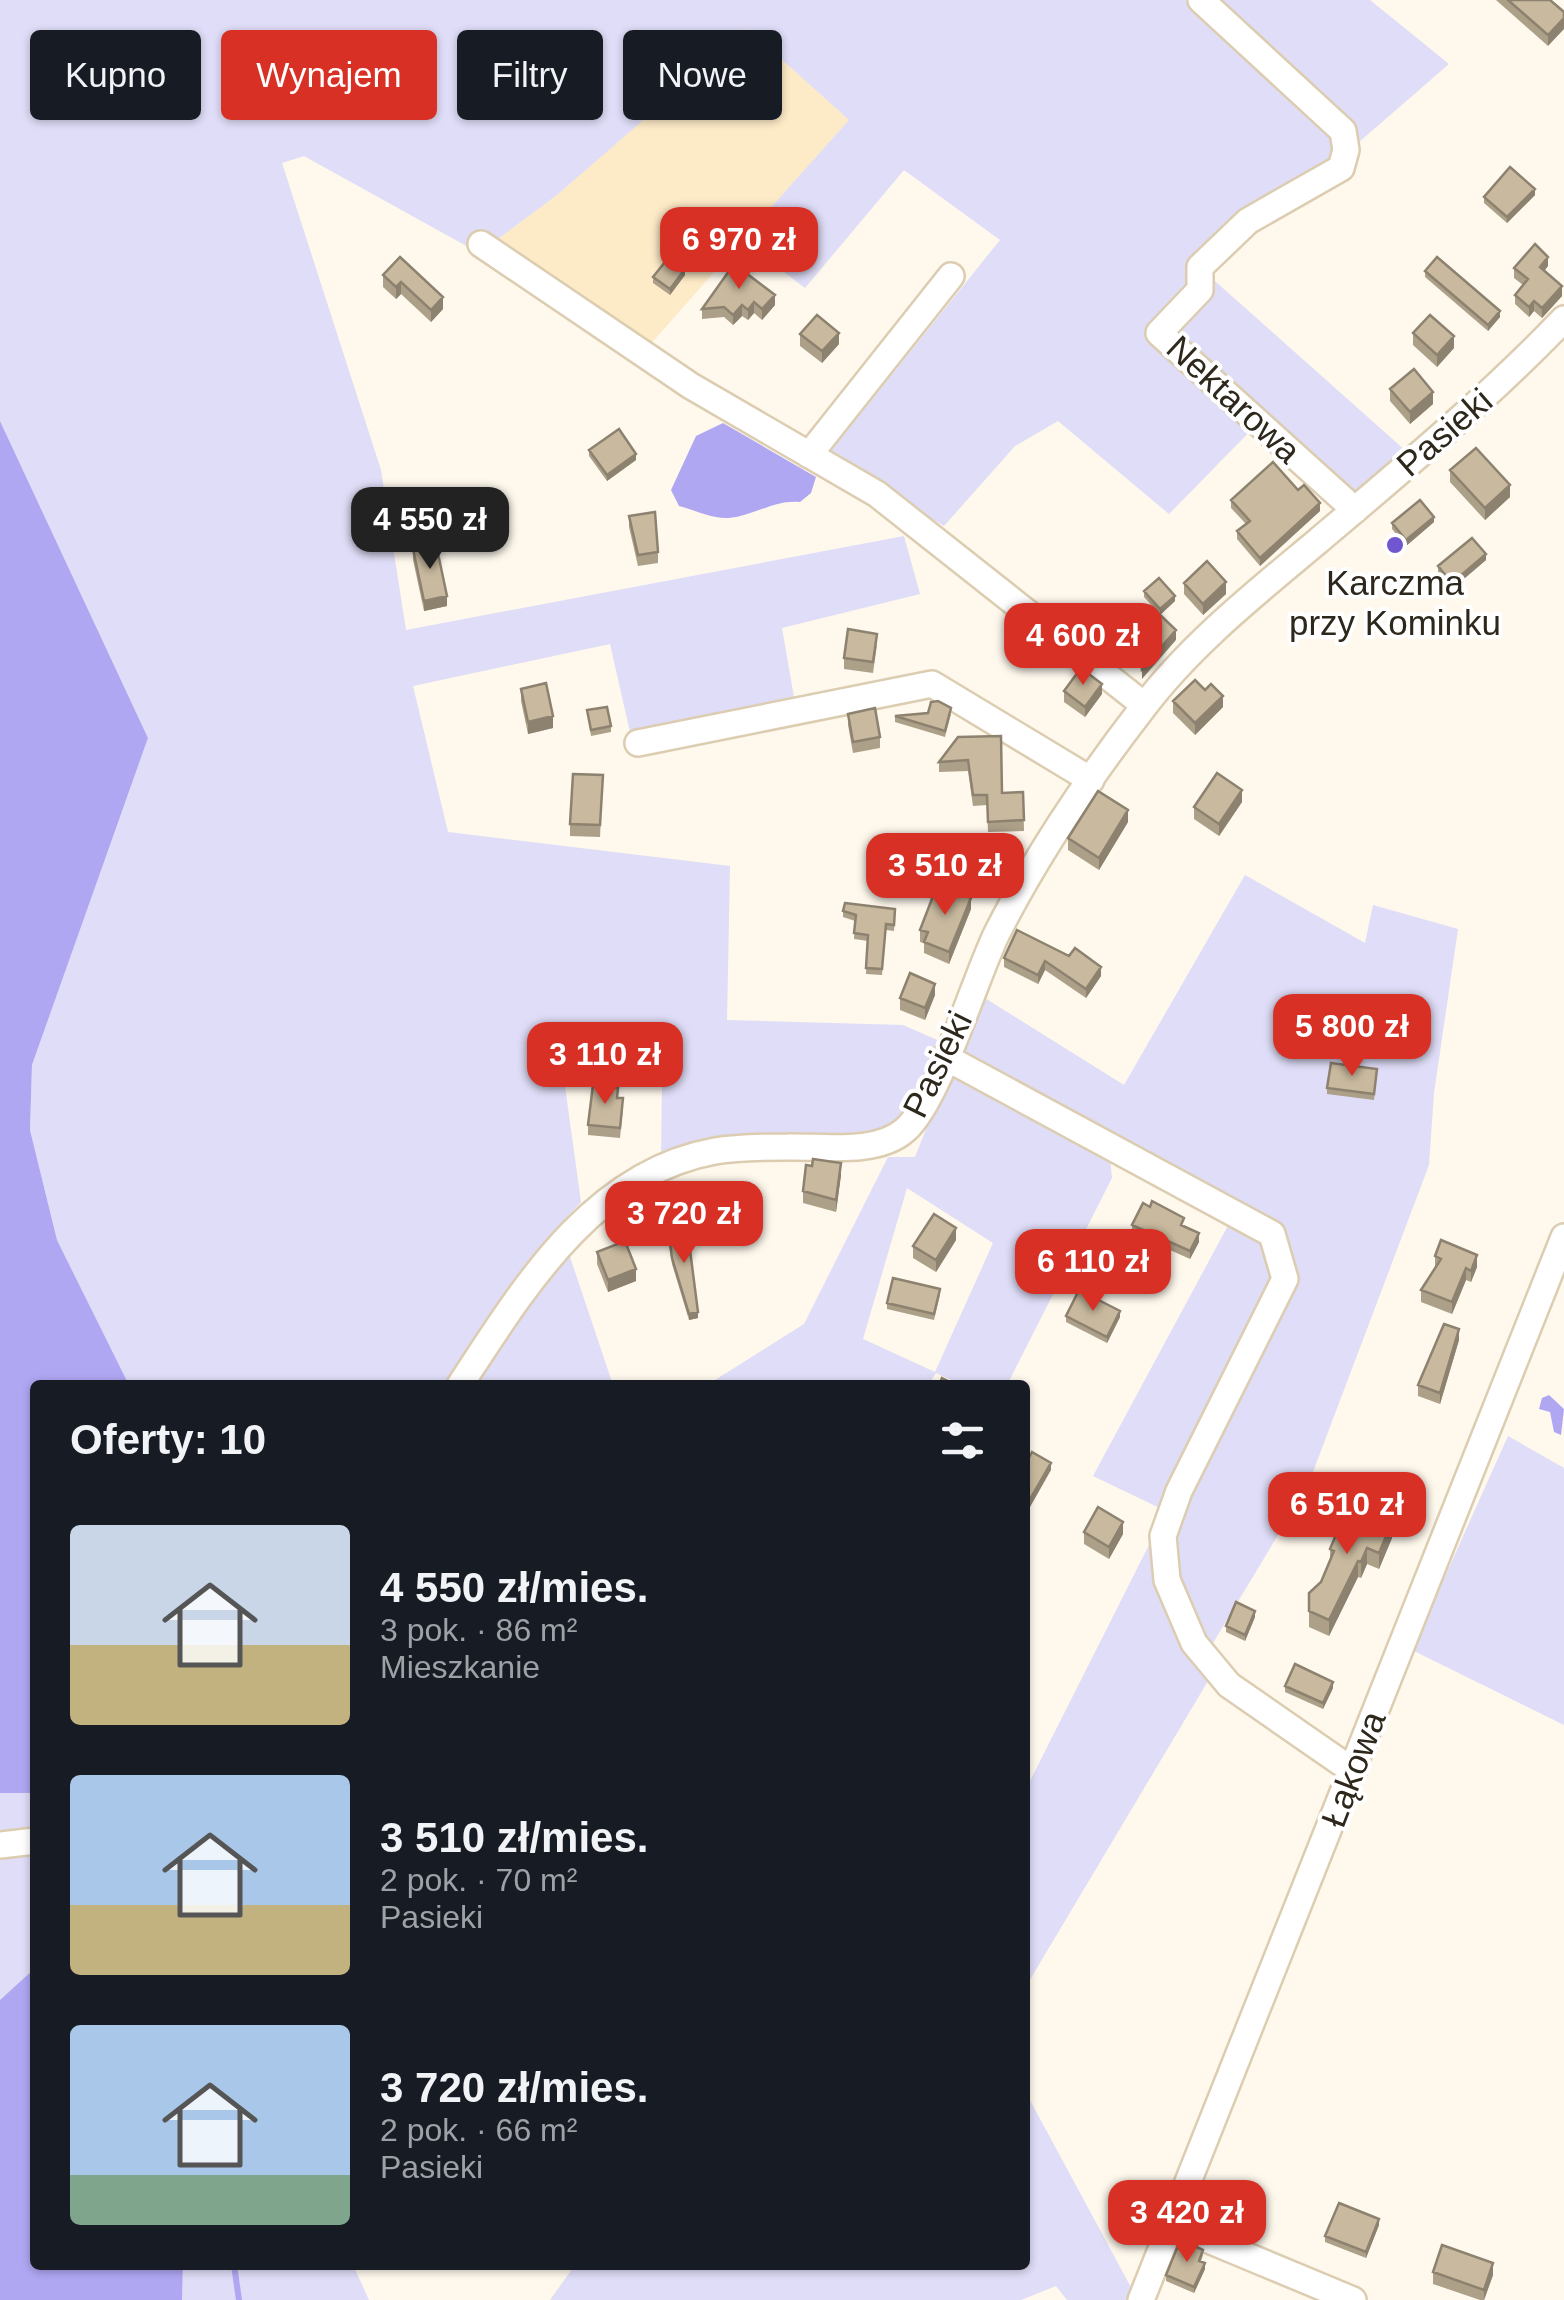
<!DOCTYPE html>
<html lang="pl">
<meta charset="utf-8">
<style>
:root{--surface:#171b24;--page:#20242c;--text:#f1f3f6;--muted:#9ea1a6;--accent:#d93025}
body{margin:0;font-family:Arial,sans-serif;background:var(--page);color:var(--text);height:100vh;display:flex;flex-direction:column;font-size:38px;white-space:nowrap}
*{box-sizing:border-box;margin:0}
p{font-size:32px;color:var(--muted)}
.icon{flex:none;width:55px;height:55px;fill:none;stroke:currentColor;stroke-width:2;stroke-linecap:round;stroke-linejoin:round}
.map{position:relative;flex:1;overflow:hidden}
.drawer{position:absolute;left:30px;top:1380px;width:1000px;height:890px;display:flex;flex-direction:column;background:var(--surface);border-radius:10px;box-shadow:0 2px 8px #0004}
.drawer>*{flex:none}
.top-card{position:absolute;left:30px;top:30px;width:1000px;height:90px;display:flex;gap:20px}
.price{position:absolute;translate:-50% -85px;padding:0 22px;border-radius:20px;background:var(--accent);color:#fff;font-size:32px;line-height:65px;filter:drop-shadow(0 2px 5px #0008)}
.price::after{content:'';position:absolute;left:50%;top:60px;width:30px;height:22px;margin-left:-15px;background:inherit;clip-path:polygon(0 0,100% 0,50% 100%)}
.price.current{background:#222;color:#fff}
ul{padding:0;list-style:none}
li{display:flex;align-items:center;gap:30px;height:250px;padding:0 40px}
li span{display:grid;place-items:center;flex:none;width:280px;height:200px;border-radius:10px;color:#555}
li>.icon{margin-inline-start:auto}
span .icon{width:120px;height:120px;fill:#fffc;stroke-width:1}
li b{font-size:42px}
h2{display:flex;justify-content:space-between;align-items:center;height:120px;padding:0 40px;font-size:42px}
.tag{padding:0 35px;border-radius:10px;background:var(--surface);box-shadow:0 2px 8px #0004;font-size:35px;line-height:90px}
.tag.current{background:var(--accent);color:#fff}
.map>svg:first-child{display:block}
.built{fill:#fdeac7}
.green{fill:#dfddf7;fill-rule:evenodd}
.water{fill:#b0a7f3}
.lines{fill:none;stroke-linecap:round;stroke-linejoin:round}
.stream{stroke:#b0a7f3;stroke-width:6}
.minor-casing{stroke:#dccdb1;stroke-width:30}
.minor{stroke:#fff;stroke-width:25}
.wall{fill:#ada089}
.shaded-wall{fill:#8d826f}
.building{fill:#c9ba9f;stroke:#8d826f;stroke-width:2.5}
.poi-dot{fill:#7056d0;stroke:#fff;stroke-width:4}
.labels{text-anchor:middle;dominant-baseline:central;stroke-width:8;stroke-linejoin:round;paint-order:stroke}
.street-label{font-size:35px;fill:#2d271c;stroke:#fff}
.poi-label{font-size:35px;fill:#2d271c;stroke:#fff}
</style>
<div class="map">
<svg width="1564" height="2300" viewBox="0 0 1564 2300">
<rect width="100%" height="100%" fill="#fef8ed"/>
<path class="built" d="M748 28 849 120 639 357 479 253 557 195Z"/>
<path class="green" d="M0 0H1370L1449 64 1207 274 1407 452 1358 498 1264 417 1169 514 1058 421 1015 446 944 526 827 455 1000 240 904 170 805 288 742 240 849 120 748 29 557 195 479 253 304 156 282 163 381 470 406 630 904 536 920 594 782 628 795 703 630 732 610 644 413 686 448 832 730 866 727 1020 903 1025 942 1042 901 1125 872 1137 661 1161 662 1081 563 1072 581 1202 525 1264 453 1385H129L57 1240 30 1130 32 1065 148 738 0 421Z
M1245 875 1365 943 1373 905 1458 929 1434 1093 1429 1165 1308 1485 1210 1648C1196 1622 1177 1594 1172 1564 1165 1518 1267 1332 1293 1280L1279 1231 957 1055 980 995 1124 1085Z
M963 1073 1110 1158 1112 1178 1007 1385H962L936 1373 928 1385H707L804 1324 888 1157H915L948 1074ZM907 1188 993 1243 935 1372 863 1339Z
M1231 1220 1266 1239 1278 1279 1166 1511 1093 1476Z
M566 1245 613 1385H471Z
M1508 1436 1564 1468V1725L1412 1650Z
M1152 1539 1211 1676 1025 1988V1791Z
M35 1792V1968L0 2000V1793Z
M1025 2091 1133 2291 1130 2300H1067L1056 2286 1021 2300H550L575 2265H1025Z
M183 2265H353L369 2300H182Z"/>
<path class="water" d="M0 421 148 738 32 1065 30 1130 57 1240 129 1385H35L33 1793H0Z
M723 423 816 477 811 493 800 502C775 499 754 516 728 518 713 519 694 510 679 506L671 490 696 436Z
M1549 1395 1564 1409 1561 1435 1554 1432 1550 1412 1539 1409 1542 1398Z
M35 1968V2265H183L182 2300H0V2000Z"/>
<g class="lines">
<path class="stream" d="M234 2265 239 2300"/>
<defs>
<path id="minor" d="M1201 0 1343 131 1346 150 1341 168 1248 221 1200 267V290L1159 333 1355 510
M481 244 691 386 877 494 1144 705
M809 455 951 276
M638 743 932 684 1091 780
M945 1057 1272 1234 1285 1279 1179 1491 1163 1536 1167 1580 1194 1643 1229 1685 1353 1771
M460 1385C523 1289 592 1173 715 1151 738 1147 763 1147 787 1147 823 1146 877 1155 905 1130 938 1102 975 978 997 933 1037 854 1088 779 1142 709 1190 645 1257 592 1318 541 1402 470 1487 399 1564 319
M0 1845 35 1841
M1170 2224 1353 2300
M1141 2300 1564 1237"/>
</defs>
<use href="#minor" class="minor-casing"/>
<use href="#minor" class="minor"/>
</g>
<path class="wall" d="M1496 0H1550L1548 46Z
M1535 195 1507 223 1484 203V197Z
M400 257 443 309 431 322 401 294 396 299 383 287V275Z
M734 264 775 305 762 320 754 313 748 320 742 316 733 325 724 317 702 319V309Z
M1548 266 1544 271 1562 296 1542 318 1534 311 1529 317 1515 304V295L1523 285 1514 278V268Z
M1425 271 1500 317 1488 331 1425 277Z
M685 275 670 295 653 283V277Z
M1413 333 1454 348 1437 367 1413 345Z
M800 334 839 344 822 363 800 346Z
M1390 389 1433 404 1410 424 1390 401Z
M589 450 636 460 607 481 589 456Z
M1450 470 1510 497 1485 520 1450 482Z
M1298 490 1320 511 1260 566 1237 539V531L1246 524 1231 508V500Z
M629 516 658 552V563L638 566 629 527Z
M1434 522 1406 546 1392 529V523Z
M413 549 447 606 424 611 413 560Z
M1486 560 1452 589 1438 572V566Z
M1184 583 1226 594 1203 615 1184 594Z
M1144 591 1175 601 1160 615 1144 597Z
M877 645 873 673 844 669V658Z
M521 689 553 728 528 734 521 701Z
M1064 691 1102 694 1085 717 1064 702Z
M1173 701 1223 707 1195 735 1173 713Z
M587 710 611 726V732L591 736Z
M848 714 880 737V748L853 753 848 725Z
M951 714 945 737 895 722V716Z
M958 737 1002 793 1023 792 1024 831 988 832 987 805 973 806 968 771 939 772V762Z
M603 775 600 837 570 836V824Z
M1242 802 1219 836 1194 819V807Z
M1128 822 1099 870 1068 850V838Z
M950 837H975V859H950Z
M895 909 894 931 886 930 882 975 866 974 868 941 854 939 855 921 843 917V911Z
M971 909 949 964 924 953V943L920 942V930Z
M1069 956 1101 976 1086 998 1045 970 1038 984 1004 967V958Z
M935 995 925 1020 900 1010V998Z
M1377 1069 1374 1100 1327 1094V1088Z
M618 1098 623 1108 620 1138 588 1135V1125Z
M841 1175 836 1212 803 1203V1191Z
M749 1183 751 1224 710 1227 709 1185Z
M1132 1225 1184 1227 1199 1242 1190 1259 1132 1233Z
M668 1235 698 1318 689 1320 672 1264Z
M956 1240 936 1272 913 1258V1246Z
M597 1252 636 1281 608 1292 597 1264Z
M1435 1256 1477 1267 1471 1282 1466 1280 1452 1314 1421 1302V1290L1435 1268Z
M940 1295 934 1320 887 1309V1303Z
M1066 1316 1120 1317 1107 1343 1066 1322Z
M1459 1340 1440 1404 1418 1396V1385Z
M1084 1532 1123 1534 1109 1559 1084 1544Z
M1392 1538 1379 1569 1367 1564 1361 1578 1358 1577 1329 1636 1309 1627V1593L1321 1582 1330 1560V1549Z
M1255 1617 1245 1641 1226 1632V1626Z
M1285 1686 1333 1688 1323 1709 1285 1692Z
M1379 2225 1366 2258 1325 2242V2236Z
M1183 2250 1203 2255 1201 2261 1205 2269 1194 2293 1166 2281V2275Z
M1433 2272 1493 2275 1484 2300H1480L1433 2284Z"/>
<path class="shaded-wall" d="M1564 18V29L1548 46V35Z
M1535 189V195L1507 223V217Z
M1548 257V266L1540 276V267Z
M685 269V275L670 295V289Z
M401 282V294L396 299V287Z
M1562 286V296L1542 318V308Z
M775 295V305L762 320V309Z
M443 297V309L431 322V310Z
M1534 301V311L1529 317V307Z
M754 302V313L748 320V310Z
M742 305V316L733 325V315Z
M1500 311V317L1488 331V325Z
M839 333V344L822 363V351Z
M1454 336V348L1437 367V355Z
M1433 392V404L1410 424V412Z
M636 454V460L607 481V475Z
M1510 485V497L1485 520V508Z
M1320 503V511L1260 566V558Z
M1434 517V522L1406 546V540Z
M1486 554V560L1452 589V583Z
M1226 582V594L1203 615V604Z
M447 596V606L424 611V601Z
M1175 596V601L1160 615V609Z
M1176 630V640L1142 679V669Z
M1102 684V694L1085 717V707Z
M1223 696V707L1195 735V723Z
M553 716V728L528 734V722Z
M1242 790V802L1219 836V824Z
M1128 810V822L1099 870V858Z
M971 898V909L949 964V952Z
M1045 961V970L1038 984V975Z
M1101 967V976L1086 998V989Z
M935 984V995L925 1020V1008Z
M841 1163V1175L836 1212V1200Z
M956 1228V1240L936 1272V1260Z
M1199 1233V1242L1190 1259V1251Z
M1477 1255V1267L1471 1282V1271Z
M1466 1268V1280L1452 1314V1302Z
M636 1269V1281L608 1292V1280Z
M1120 1311V1317L1107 1343V1337Z
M698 1312V1318L689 1320V1314Z
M1459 1329V1340L1440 1404V1393Z
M1051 1463V1470L1025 1516V1508Z
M1123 1522V1534L1109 1559V1547Z
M1392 1522V1538L1379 1569V1553Z
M1367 1548V1564L1361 1578V1562Z
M1358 1561V1577L1329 1636V1620Z
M1255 1611V1617L1245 1641V1635Z
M1333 1682V1688L1323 1709V1703Z
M1379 2219V2225L1366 2258V2252Z
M1205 2263V2269L1194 2293V2287Z
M1493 2263V2275L1484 2300V2290Z"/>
<path class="building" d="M1508 0H1550L1564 12V18L1548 35Z
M1510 167 1535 189 1507 217 1484 197Z
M1535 244 1548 257 1540 267 1562 286 1542 308 1534 301 1529 307 1515 295 1528 279 1514 268Z
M400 257 443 297 431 310 401 282 396 287 383 275Z
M669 257 685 269 670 289 653 277Z
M1437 257 1500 311 1488 325 1425 271Z
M734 264 775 295 762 309 754 302 748 310 742 305 733 315 724 307 702 309Z
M817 315 839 333 822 351 800 334Z
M1430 315 1454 336 1437 355 1413 333Z
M1414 369 1433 392 1410 412 1390 389Z
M619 429 636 454 607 475 589 450Z
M1476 448 1510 485 1485 508 1450 470Z
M1273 462 1298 490 1304 485 1320 503 1260 558 1237 531 1250 521 1231 500Z
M1420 500 1434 517 1406 540 1392 523Z
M655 512 658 552 638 555 629 516Z
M1472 538 1486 554 1452 583 1438 566Z
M436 544 447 596 424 601 413 549Z
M1207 561 1226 582 1203 604 1184 583Z
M1159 578 1175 596 1160 609 1144 591Z
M1156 611 1176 630 1142 669V626Z
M848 629 877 634 873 662 844 658Z
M1081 668 1102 684 1085 707 1064 691Z
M1195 680 1205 690 1211 684 1223 696 1195 723 1173 701Z
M546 683 553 716 528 722 521 689Z
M938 701 951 708 945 731 895 716 928 713 931 702Z
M607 707 611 726 591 730 587 710Z
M875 708 880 737 853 742 848 714Z
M1001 736 1002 793 1023 792 1024 820 988 822 987 795H973L968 760 939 762 958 737Z
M1217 773 1242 790 1219 824 1194 807Z
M573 774 603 775 600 825 570 824Z
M1098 791 1128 810 1099 858 1068 838Z
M950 837H975V853H950Z
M946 888 971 898 949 952 924 942 928 932 920 930 935 891 943 895Z
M845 903 895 909 894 925 886 924 882 969 866 968 868 935 854 933 856 915 843 911Z
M1017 930 1069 956 1075 948 1101 967 1086 989 1045 961 1038 975 1004 958Z
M910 973 935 984 925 1008 900 998Z
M1331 1063 1377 1069 1374 1094 1327 1088Z
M593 1085 618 1088 617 1098H623L620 1128 588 1125Z
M813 1159 841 1163 836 1200 803 1191 806 1165 812 1166Z
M749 1183 751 1212 710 1215 709 1185Z
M1152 1201 1184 1218 1181 1225 1199 1233 1190 1251 1132 1225 1143 1203 1150 1207Z
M934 1214 956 1228 936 1260 913 1246Z
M687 1227 698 1312 689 1314 672 1258 668 1229Z
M1441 1240 1477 1255 1471 1271 1466 1268 1452 1302 1421 1290 1441 1259 1435 1256Z
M625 1241 636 1269 608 1280 597 1252Z
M893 1278 940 1289 934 1314 887 1303Z
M1079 1290 1120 1311 1107 1337 1066 1316Z
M1444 1324 1459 1329 1440 1393 1418 1385Z
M942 1378 956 1385H939Z
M1032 1452 1051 1463 1025 1508V1465Z
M1349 1504 1392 1522 1379 1553 1367 1548 1361 1562 1358 1561 1329 1620 1309 1611V1593L1321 1582 1334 1551 1330 1549Z
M1098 1507 1123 1522 1109 1547 1084 1532Z
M1236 1602 1255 1611 1245 1635 1226 1626Z
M1295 1664 1333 1682 1323 1703 1285 1686Z
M1339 2203 1379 2219 1366 2252 1325 2236Z
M1186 2242 1203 2250 1199 2261 1205 2263 1194 2287 1166 2275 1177 2248 1183 2250Z
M1442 2245 1493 2263 1484 2290 1433 2272Z"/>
<circle class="poi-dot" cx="1395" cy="545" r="10"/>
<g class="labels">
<g class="street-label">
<text transform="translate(1234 399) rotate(43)">Nektarowa</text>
<text transform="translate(1444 432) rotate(-41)">Pasieki</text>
<text transform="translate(937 1064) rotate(-64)">Pasieki</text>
<text transform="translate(1353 1769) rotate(-69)">Łąkowa</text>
</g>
<g class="poi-label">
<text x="1395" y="582">Karczma<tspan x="1395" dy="40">przy Kominku</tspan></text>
</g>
</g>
</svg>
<b class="price" style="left:739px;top:292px">6 970 zł</b>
<b class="price current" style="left:430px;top:572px">4 550 zł</b>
<b class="price" style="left:1083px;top:688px">4 600 zł</b>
<b class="price" style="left:945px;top:918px">3 510 zł</b>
<b class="price" style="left:1352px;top:1079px">5 800 zł</b>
<b class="price" style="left:605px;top:1107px">3 110 zł</b>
<b class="price" style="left:684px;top:1266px">3 720 zł</b>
<b class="price" style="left:1093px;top:1314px">6 110 zł</b>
<b class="price" style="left:1347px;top:1557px">6 510 zł</b>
<b class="price" style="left:1187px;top:2265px">3 420 zł</b>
<div class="top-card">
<a class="tag">Kupno</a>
<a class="tag current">Wynajem</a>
<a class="tag">Filtry</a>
<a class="tag">Nowe</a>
</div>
<section class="drawer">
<h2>Oferty: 10<svg class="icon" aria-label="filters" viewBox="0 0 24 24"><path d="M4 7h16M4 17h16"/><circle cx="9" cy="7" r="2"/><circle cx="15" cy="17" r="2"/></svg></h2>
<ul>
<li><span style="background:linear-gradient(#c9d6e8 60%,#c2b280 0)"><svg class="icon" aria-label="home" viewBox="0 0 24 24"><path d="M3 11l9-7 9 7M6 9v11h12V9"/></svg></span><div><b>4 550 zł/mies.</b><p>3 pok. · 86 m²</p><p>Mieszkanie</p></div></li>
<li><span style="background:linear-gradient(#a9c7e8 65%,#c2b280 0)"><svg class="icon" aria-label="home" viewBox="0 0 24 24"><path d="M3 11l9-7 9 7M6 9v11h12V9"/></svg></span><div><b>3 510 zł/mies.</b><p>2 pok. · 70 m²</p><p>Pasieki</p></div></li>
<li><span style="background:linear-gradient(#a9c7e8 75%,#7fa58c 0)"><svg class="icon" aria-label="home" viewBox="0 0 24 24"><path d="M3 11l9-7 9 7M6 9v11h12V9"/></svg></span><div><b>3 720 zł/mies.</b><p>2 pok. · 66 m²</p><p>Pasieki</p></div></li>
</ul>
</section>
</div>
